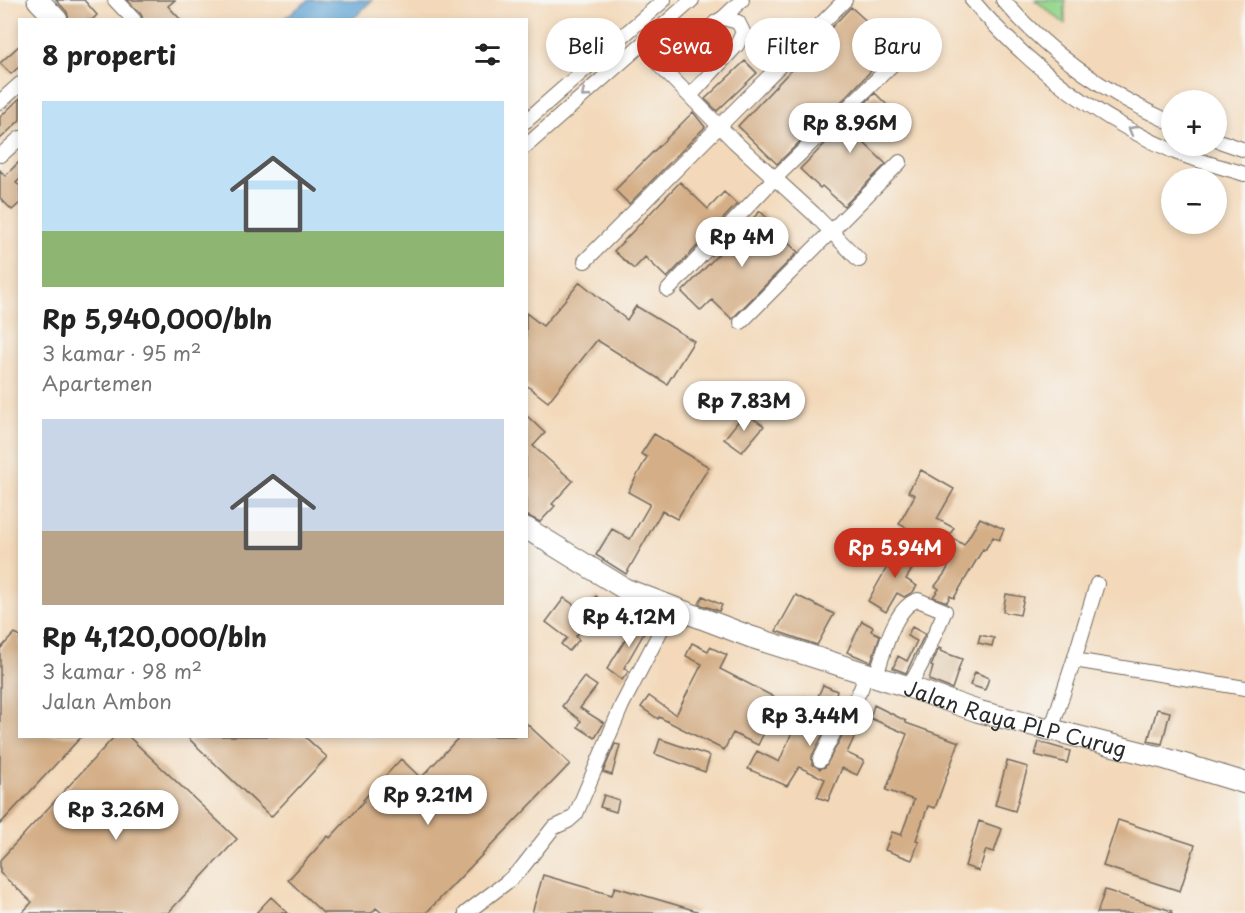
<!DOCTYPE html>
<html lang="id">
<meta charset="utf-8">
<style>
:root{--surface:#fff;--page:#f2f2f2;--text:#222;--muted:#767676;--accent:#c8321e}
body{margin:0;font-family:"Playpen Sans",sans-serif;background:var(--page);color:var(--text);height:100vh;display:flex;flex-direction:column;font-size:22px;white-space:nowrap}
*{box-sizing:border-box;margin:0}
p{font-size:20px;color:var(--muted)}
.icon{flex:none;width:33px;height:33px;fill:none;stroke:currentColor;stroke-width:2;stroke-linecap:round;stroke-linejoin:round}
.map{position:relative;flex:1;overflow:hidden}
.details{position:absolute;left:18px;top:18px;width:510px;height:720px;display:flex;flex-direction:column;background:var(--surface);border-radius:0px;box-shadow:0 3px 9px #0003}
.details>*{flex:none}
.guide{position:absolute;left:546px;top:18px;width:570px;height:54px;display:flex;gap:12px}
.fabs{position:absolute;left:1161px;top:90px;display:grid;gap:12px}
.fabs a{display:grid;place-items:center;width:66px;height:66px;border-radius:50%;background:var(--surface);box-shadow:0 3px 9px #0003;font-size:30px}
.price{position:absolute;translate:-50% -51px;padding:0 14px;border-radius:21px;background:#fff;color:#222;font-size:20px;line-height:39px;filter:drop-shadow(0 2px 3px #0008)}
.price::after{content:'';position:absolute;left:50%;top:36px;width:18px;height:14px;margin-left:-9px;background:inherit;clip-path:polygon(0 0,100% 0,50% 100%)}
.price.active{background:var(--accent);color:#fff}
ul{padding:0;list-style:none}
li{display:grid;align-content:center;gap:12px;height:318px;padding:0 24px}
li span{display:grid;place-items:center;height:186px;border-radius:0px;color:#555}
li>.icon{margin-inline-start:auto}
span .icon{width:108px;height:108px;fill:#fffc;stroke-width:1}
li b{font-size:26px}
h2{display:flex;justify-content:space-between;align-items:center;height:72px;padding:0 24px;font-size:26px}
.tag{padding:0 21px;border-radius:27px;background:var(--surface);box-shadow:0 3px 9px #0003;font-size:21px;line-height:54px}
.tag.active{background:var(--accent);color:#fff}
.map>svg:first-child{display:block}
.green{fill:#96d78f;stroke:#60815d;stroke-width:1.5}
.water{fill:#61a4d5;stroke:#466880;stroke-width:1.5}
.building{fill:#d4ae86}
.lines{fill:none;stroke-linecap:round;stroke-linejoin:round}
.street-casing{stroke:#71685d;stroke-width:16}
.primary-casing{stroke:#71685d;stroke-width:23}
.street{stroke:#fff;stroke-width:14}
.primary{stroke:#fff;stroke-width:21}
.oneway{stroke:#a0a0a0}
.labels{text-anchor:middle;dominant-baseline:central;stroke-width:5;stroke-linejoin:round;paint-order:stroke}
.street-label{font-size:21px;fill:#2b2b2b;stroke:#f6f6f2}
</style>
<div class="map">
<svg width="1245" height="913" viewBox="0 0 1245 913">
<rect width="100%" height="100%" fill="#f6f6f2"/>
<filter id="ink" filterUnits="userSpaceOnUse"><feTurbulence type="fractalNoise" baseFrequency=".0167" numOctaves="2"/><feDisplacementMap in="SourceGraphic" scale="12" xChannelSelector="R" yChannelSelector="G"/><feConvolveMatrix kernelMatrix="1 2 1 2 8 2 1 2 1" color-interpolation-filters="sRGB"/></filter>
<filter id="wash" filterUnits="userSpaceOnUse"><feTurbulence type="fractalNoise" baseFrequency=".008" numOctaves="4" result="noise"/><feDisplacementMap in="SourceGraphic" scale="24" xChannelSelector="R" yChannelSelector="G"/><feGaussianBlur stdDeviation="1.35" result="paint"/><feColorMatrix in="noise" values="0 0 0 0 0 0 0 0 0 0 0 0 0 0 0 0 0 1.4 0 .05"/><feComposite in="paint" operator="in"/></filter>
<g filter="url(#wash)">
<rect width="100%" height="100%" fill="#f3d9ba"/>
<path class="green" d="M1035 0H1065V24Z"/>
<path class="water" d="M309 0H372L353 19H283Z"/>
<g id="blocks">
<path class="building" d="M56 0H84L97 15 92 20H69L67 12Z
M127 0H175L168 6 181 20H143L141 14Z
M851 7 873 27 867 34 888 53 850 93 777 164 738 126Z
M20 45V66L11 74 0 63Z
M745 61 757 73 717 111 705 99Z
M875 93 894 112 864 143 886 164 844 206 822 186 820 188 800 169Z
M20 98V120L0 139V117Z
M693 112 705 127 629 204 615 190Z
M20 161V179L16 183 20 186V203L12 210 0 198V170L5 176Z
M680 182 708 209 724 192 737 204 667 278 645 257 634 269 614 251Z
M760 211 779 230 777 233 798 252 732 319 712 300 701 311 682 292Z
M580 282 627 320 636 306 694 341 667 384 597 340 548 402 526 385V313L543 326Z
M745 413 764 426 742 452 724 439Z
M526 415 545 433 533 446 573 481 552 504 555 506 540 522 526 515Z
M654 434 709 467 677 519 662 511 626 574 596 555 612 529 630 539 650 504 628 492 647 457 641 454Z
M921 470 954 489 937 519 954 528 949 536 964 545 980 518 1004 529 999 540 993 537 985 550 983 549 954 598 950 596 947 602 933 597 939 589 935 586 945 573 955 553 899 524 915 495 908 492Z
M900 544 920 556 906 579 917 586 913 592 904 597 897 593 886 612 868 601Z
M1006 594 1024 597 1020 615 1003 612Z
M796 595 834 614 817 645 776 631Z
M596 596 605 604 576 636 579 640 569 651 561 644 567 638 546 622 564 598 583 611Z
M703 596 722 605 719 611 699 604Z
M641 615 651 621 624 668 629 671 622 680 607 669Z
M862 621 873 627 871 631 880 635 871 662 847 652Z
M912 627 925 634 906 673 893 668 898 656 907 661 917 641 907 636Z
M15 633 20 637V736H82L0 824V649Z
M980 635 994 638 992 646 978 643Z
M692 643 708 651 710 647 727 655 720 669 780 700 758 745 733 733 724 750 659 717 658 719 641 707 649 696 676 715 702 664 686 656Z
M939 648 941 649 940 651 962 659 952 689 929 680 933 667 931 666Z
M975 672 989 678 985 690 970 685Z
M584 677 597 686 580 708 604 723 595 738 578 727 581 721 562 706Z
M823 685 837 691 828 713 833 715 812 756V764L820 769 825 767 848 725 858 729 847 753 864 761 857 775 842 768 828 801 817 797 825 779 799 767 787 786 748 769 757 751 779 762 793 730 787 727 801 697 815 703Z
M874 705 906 721V723L959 742 935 808 928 806 916 840 919 841 912 860 885 850 892 832 901 835 914 800 886 790 907 734 870 718Z
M1157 709 1170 712 1162 744 1148 741Z
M526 723 570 764 426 913H382L376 908 372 913H323L288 880 328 836 330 838 364 801 363 800 401 759 421 778 460 736H526Z
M115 736H128L237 839 168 913H22L32 902 0 873V860Z
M186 736H304L327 757 271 817Z
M660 739 710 756 705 772 655 754Z
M1039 742 1070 751 1067 763 1035 755Z
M615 744 620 745 612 775 603 772Z
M1007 761 1028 767 1015 811 995 805Z
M604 795 619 800 616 812 600 807Z
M1118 820 1195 845 1180 891 1103 866Z
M979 821 1002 829 994 852 986 850 979 871 965 866Z
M543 875 612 895 615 887 697 911 696 913H532Z
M1105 890 1172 911V913H1097Z
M271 897 288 913H256Z"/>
</g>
</g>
<g filter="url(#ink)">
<use href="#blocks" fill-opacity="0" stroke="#71685d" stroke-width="1.5"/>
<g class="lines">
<defs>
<path id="street" d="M115 0 134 20
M972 0C1029 67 1095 117 1175 152 1198 161 1222 167 1245 174
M1003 0C1049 54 1108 94 1172 123
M723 18 742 0
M658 64 734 141 814 214 859 260
M667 72 716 22 723 18 738 22 743 32 737 45 690 96
M0 102 20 84
M526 121 664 0
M1216 140 1245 150
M526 146 692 0
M1 155 20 138
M585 261 845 0
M668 290 775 178 896 61
M741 322 900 162
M1074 660 1097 584
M876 676C883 655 894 606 918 600L945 611 922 663 909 687
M1048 728 1055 718 1074 660 1245 688
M820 760 838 724 851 707 861 689 866 674
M466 913 507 882 521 869 553 828 568 821 576 814 622 705 673 607"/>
<g id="primary">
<path d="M38 0 57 20"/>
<path id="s1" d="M526 528 625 589 751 637 909 687 977 711 1163 758 1245 783"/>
</g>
</defs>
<use href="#street" class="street-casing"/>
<use href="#primary" class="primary-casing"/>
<use href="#street" class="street"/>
<use href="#primary" class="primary"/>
</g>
<defs><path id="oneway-chevron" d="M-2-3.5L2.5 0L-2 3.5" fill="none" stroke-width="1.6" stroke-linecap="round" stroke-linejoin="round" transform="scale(1.5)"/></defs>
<g class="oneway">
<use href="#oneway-chevron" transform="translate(585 94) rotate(139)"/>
<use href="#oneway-chevron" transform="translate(1132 130) rotate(-152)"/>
</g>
</g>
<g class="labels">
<g class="street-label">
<text stroke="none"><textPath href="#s1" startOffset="528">Jalan Raya PLP Curug</textPath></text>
</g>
</g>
</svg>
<div class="fabs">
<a>+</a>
<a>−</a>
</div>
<b class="price" style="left:850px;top:154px">Rp 8.96M</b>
<b class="price" style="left:742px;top:268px">Rp 4M</b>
<b class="price" style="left:744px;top:432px">Rp 7.83M</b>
<b class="price active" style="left:895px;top:579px">Rp 5.94M</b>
<b class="price" style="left:629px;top:648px">Rp 4.12M</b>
<b class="price" style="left:810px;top:747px">Rp 3.44M</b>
<b class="price" style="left:428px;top:826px">Rp 9.21M</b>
<b class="price" style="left:116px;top:841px">Rp 3.26M</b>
<div class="guide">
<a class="tag">Beli</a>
<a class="tag active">Sewa</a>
<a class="tag">Filter</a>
<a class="tag">Baru</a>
</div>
<section class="details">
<h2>8 properti<svg class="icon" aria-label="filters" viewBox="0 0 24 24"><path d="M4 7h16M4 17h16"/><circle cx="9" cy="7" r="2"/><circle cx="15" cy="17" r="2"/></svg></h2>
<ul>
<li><span style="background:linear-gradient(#bfe0f5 70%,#8fb573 0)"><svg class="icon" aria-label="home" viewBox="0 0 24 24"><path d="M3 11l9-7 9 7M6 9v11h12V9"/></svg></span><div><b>Rp 5,940,000/bln</b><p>3 kamar · 95 m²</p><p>Apartemen</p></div></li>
<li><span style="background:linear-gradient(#c9d6e8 60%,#b9a48a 0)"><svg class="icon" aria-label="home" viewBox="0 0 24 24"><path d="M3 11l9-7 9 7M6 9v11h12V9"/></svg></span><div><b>Rp 4,120,000/bln</b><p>3 kamar · 98 m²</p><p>Jalan Ambon</p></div></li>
</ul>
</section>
</div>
